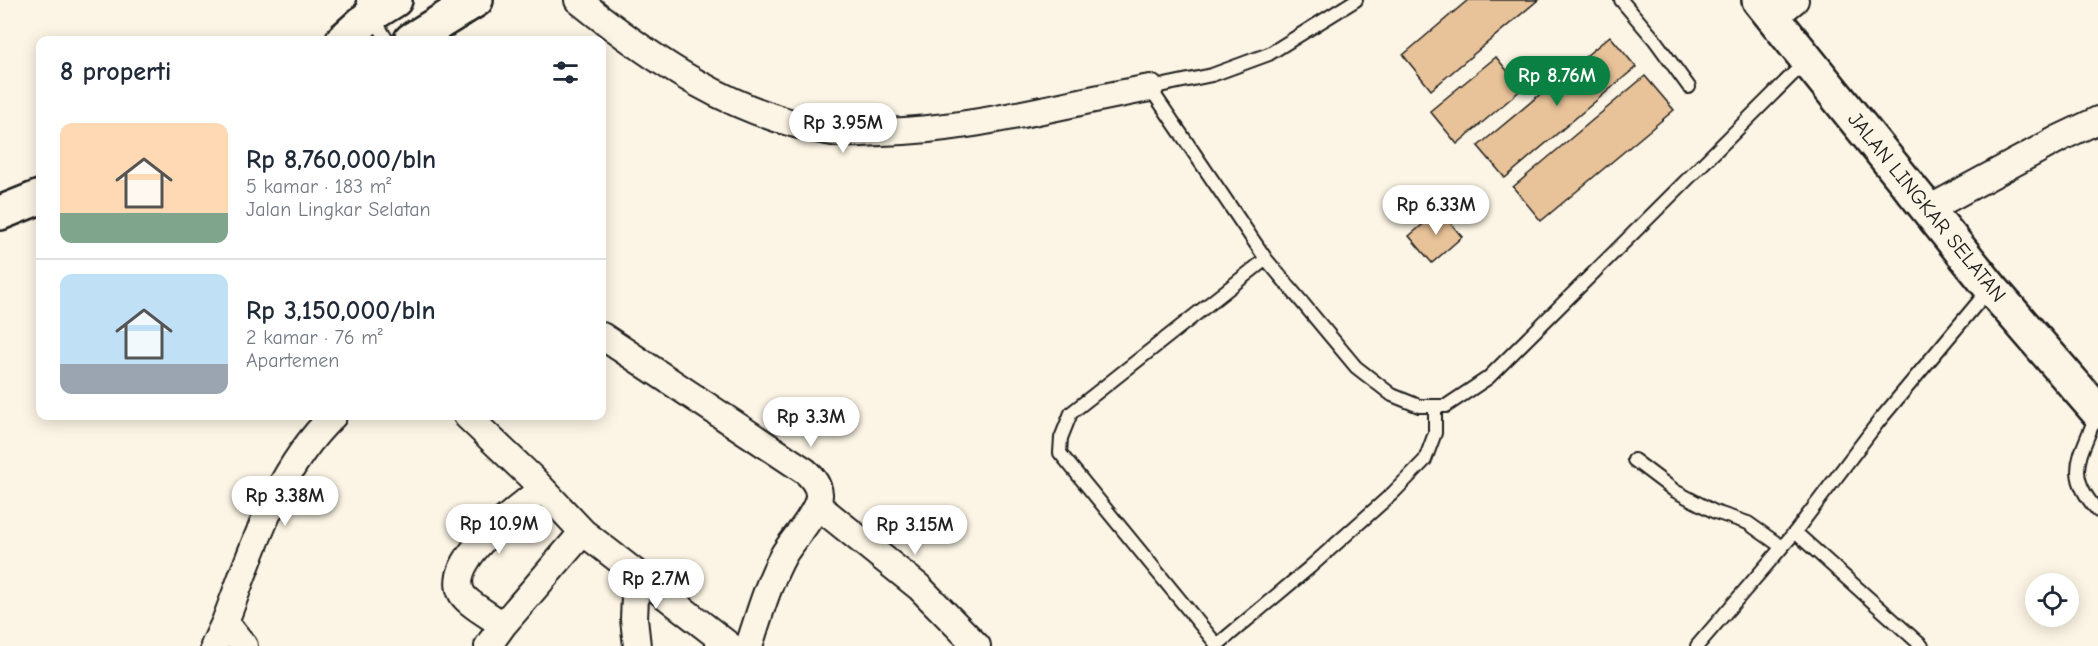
<!DOCTYPE html>
<html lang="id">
<meta charset="utf-8">
<style>
:root{--surface:#fff;--page:#f2f2f3;--text:#1f2937;--muted:#747a83;--line:#e0e1e3;--accent:#0b8043}
body{margin:0;font-family:"Comic Neue",sans-serif;background:var(--page);color:var(--text);height:100vh;display:flex;flex-direction:column;font-size:22px;white-space:nowrap}
*{box-sizing:border-box;margin:0}
p{font-size:20px;color:var(--muted)}
.icon{flex:none;width:33px;height:33px;fill:none;stroke:currentColor;stroke-width:2;stroke-linecap:round;stroke-linejoin:round}
.map{position:relative;flex:1;overflow:hidden}
.panel{position:absolute;left:36px;top:36px;width:570px;height:384px;display:flex;flex-direction:column;background:var(--surface);border-radius:12px;box-shadow:0 3px 15px #0003}
.panel>*{flex:none}
.fabs{position:absolute;left:2025px;top:573px;display:grid;gap:12px}
.fabs a{display:grid;place-items:center;width:54px;height:54px;border-radius:50%;background:var(--surface);box-shadow:0 3px 15px #0003;font-size:30px}
.price{position:absolute;translate:-50% -51px;padding:0 14px;border-radius:21px;background:#fff;color:#222;font-size:20px;line-height:39px;filter:drop-shadow(0 2px 3px #0008)}
.price::after{content:'';position:absolute;left:50%;top:36px;width:18px;height:14px;margin-left:-9px;background:inherit;clip-path:polygon(0 0,100% 0,50% 100%)}
.price.current{background:var(--accent);color:#fff}
ul{padding:0;list-style:none}
li{display:flex;align-items:center;gap:18px;height:150px;padding:0 24px}
li+li{border-top:2px solid var(--line)}
li span{display:grid;place-items:center;flex:none;width:168px;height:120px;border-radius:12px;color:#555}
li>.icon{margin-inline-start:auto}
span .icon{width:72px;height:72px;fill:#fffc;stroke-width:1}
li b{font-size:26px}
h2{display:flex;justify-content:space-between;align-items:center;height:72px;padding:0 24px;font-size:26px}
.map>svg:first-child{display:block}
.building{fill:#e8c298;stroke:#1c1c1c;stroke-width:1.5}
.lines{fill:none;stroke-linecap:round;stroke-linejoin:round}
.service-casing{stroke:#1c1c1c;stroke-width:16}
.minor-casing{stroke:#1c1c1c;stroke-width:30}
.trunk-casing{stroke:#1c1c1c;stroke-width:38}
.service{stroke:#fcf5e5;stroke-width:12}
.minor{stroke:#fcf5e5;stroke-width:26}
.trunk{stroke:#fcf5e5;stroke-width:33}
.labels{text-anchor:middle;dominant-baseline:central;stroke-width:6;stroke-linejoin:round;paint-order:stroke}
.street-label{font-size:21px;fill:#1c1c1c;stroke:#fcf5e5}
</style>
<div class="map">
<svg width="2098" height="646" viewBox="0 0 2098 646">
<rect width="100%" height="100%" fill="#fcf5e5"/>
<filter id="ink" filterUnits="userSpaceOnUse"><feTurbulence type="fractalNoise" baseFrequency=".0167" numOctaves="2"/><feDisplacementMap in="SourceGraphic" scale="12" xChannelSelector="R" yChannelSelector="G"/><feConvolveMatrix kernelMatrix="1 2 1 2 8 2 1 2 1" color-interpolation-filters="sRGB"/></filter>
<g filter="url(#ink)">
<path class="building" d="M1468 0H1538L1431 90 1403 55Z
M1610 36 1636 67 1505 178 1478 146Z
M1496 57 1522 89 1457 144 1430 111Z
M1645 76 1674 110 1541 221 1513 187Z
M1440 210 1462 237 1432 263 1409 236Z"/>
<g class="lines">
<defs>
<path id="service" d="M363 0 387 40
M1356 0 1269 54 1212 75 1150 88 1266 259 1356 367 1392 395 1419 406H1446L1488 378 1806 61
M1621 0 1654 39 1689 87
M2097 412C2083 455 2062 471 2098 511
M1634 460 1675 491 1715 512 1748 523 1782 547
M1795 532 1922 646
M1217 645 1060 453 1061 438 1071 413 1266 259
M1216 646 1309 568 1393 493 1425 460 1435 433V406
M1697 646 1795 532 1879 421 1990 288"/>
<path id="minor" d="M578 0C654 61 734 116 832 132 848 135 866 132 882 132 973 130 1061 104 1150 88
M1774 17 1795 0
M1929 209 2060 138 2098 120
M602 336 805 471C812 477 818 484 819 494 820 511 793 539 784 554 768 583 759 615 749 646
M467 416 532 478 583 532 730 646
M817 505 919 587 977 646
M636 575 634 619 637 646
M503 625C493 618 468 604 462 594 444 560 518 510 541 489
M214 646 225 622
M244 646 225 622C253 549 276 471 333 416
M488 646 503 625 583 532"/>
<path id="trunk" d="M1759 0 1991 288 2098 412
M343 40 371 15 395 0
M411 40 476 0
M0 213 40 197"/>
</defs>
<use href="#service" class="service-casing"/>
<use href="#minor" class="minor-casing"/>
<use href="#trunk" class="trunk-casing"/>
<use href="#service" class="service"/>
<use href="#minor" class="minor"/>
<use href="#trunk" class="trunk"/>
</g>
</g>
<g class="labels">
<g class="street-label">
<text transform="translate(1927 207) rotate(51)">JALAN LINGKAR SELATAN</text>
</g>
</g>
</svg>
<div class="fabs">
<a><svg class="icon" aria-label="locate" viewBox="0 0 24 24"><circle cx="12" cy="12" r="6"/><path d="M12 2v4M12 18v4M2 12h4M18 12h4"/></svg></a>
</div>
<b class="price current" style="left:1557px;top:107px">Rp 8.76M</b>
<b class="price" style="left:843px;top:154px">Rp 3.95M</b>
<b class="price" style="left:1436px;top:236px">Rp 6.33M</b>
<b class="price" style="left:811px;top:448px">Rp 3.3M</b>
<b class="price" style="left:285px;top:527px">Rp 3.38M</b>
<b class="price" style="left:499px;top:555px">Rp 10.9M</b>
<b class="price" style="left:915px;top:556px">Rp 3.15M</b>
<b class="price" style="left:656px;top:610px">Rp 2.7M</b>
<section class="panel">
<h2>8 properti<svg class="icon" aria-label="filters" viewBox="0 0 24 24"><path d="M4 7h16M4 17h16"/><circle cx="9" cy="7" r="2"/><circle cx="15" cy="17" r="2"/></svg></h2>
<ul>
<li><span style="background:linear-gradient(#ffd9b3 75%,#7fa58c 0)"><svg class="icon" aria-label="home" viewBox="0 0 24 24"><path d="M3 11l9-7 9 7M6 9v11h12V9"/></svg></span><div><b>Rp 8,760,000/bln</b><p>5 kamar · 183 m²</p><p>Jalan Lingkar Selatan</p></div></li>
<li><span style="background:linear-gradient(#bfe0f5 75%,#9aa5b1 0)"><svg class="icon" aria-label="home" viewBox="0 0 24 24"><path d="M3 11l9-7 9 7M6 9v11h12V9"/></svg></span><div><b>Rp 3,150,000/bln</b><p>2 kamar · 76 m²</p><p>Apartemen</p></div></li>
</ul>
</section>
</div>
